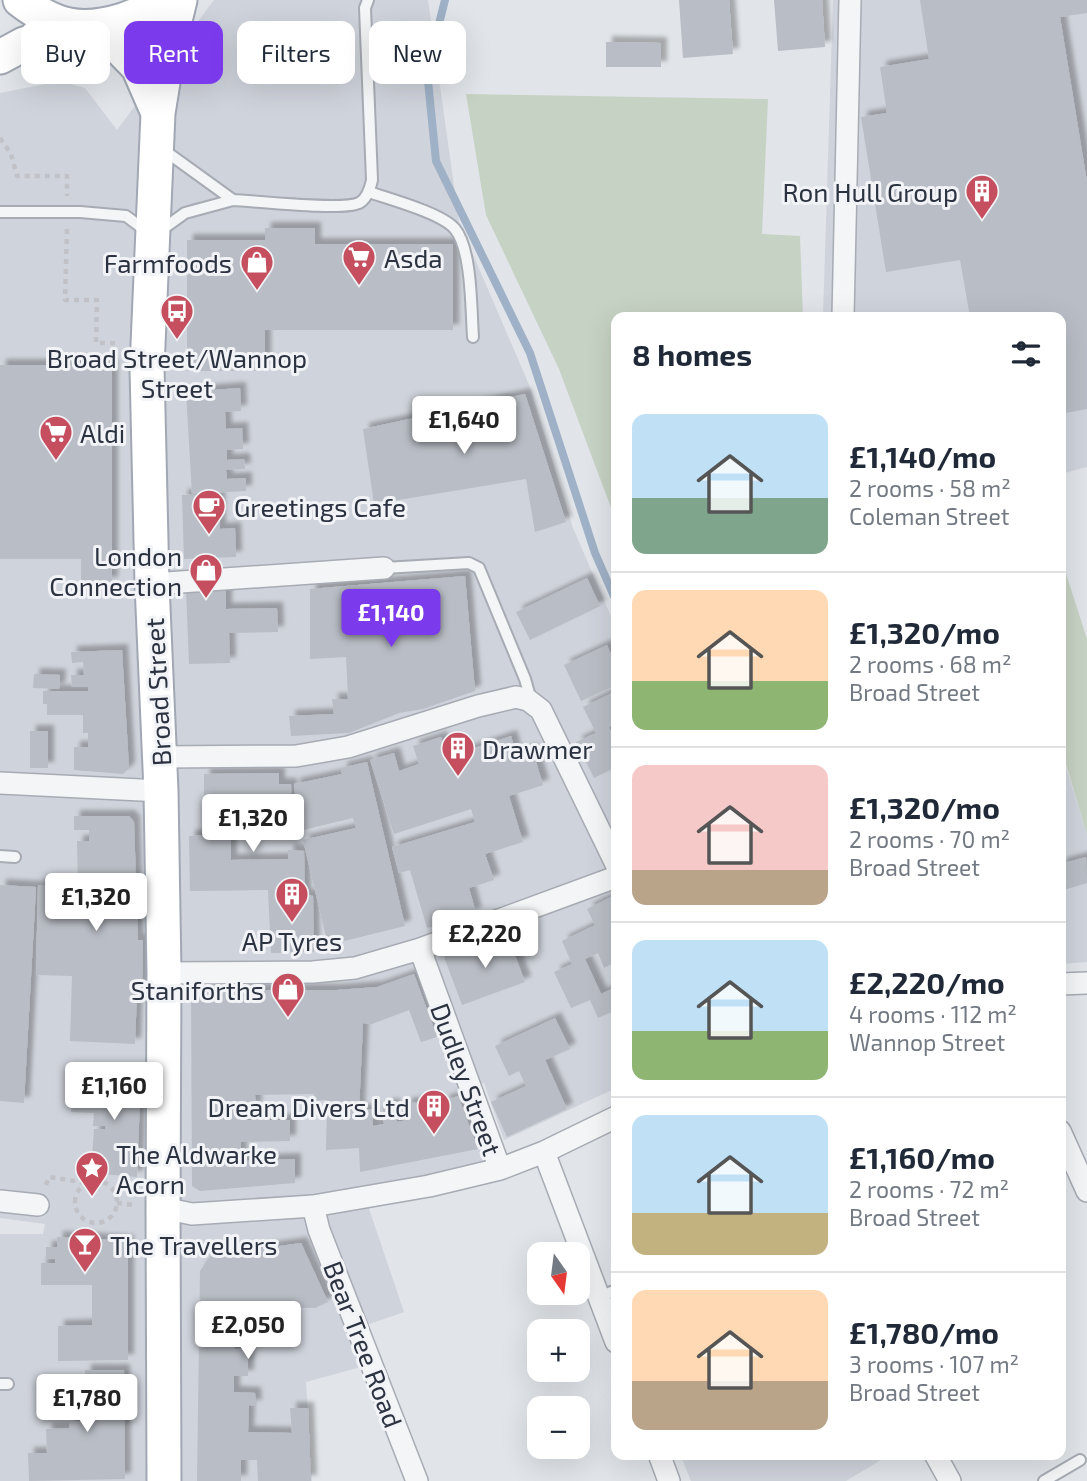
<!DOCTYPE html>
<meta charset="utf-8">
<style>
:root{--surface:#fff;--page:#f2f2f3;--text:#1f2937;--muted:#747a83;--line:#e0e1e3;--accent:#7c3aed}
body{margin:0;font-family:"Exo 2",sans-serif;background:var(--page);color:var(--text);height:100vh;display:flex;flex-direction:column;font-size:26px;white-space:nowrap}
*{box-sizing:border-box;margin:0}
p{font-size:23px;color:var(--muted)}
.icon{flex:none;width:38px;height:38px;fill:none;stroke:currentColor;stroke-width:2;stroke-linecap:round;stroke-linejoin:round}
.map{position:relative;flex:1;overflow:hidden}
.panel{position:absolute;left:611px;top:312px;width:455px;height:1148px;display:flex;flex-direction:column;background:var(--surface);border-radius:14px;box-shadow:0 7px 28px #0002}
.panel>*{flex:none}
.top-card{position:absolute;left:21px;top:21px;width:485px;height:63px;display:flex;gap:14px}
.needle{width:46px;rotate:166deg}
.tools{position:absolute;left:527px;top:1242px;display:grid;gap:14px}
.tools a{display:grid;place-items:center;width:63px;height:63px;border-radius:14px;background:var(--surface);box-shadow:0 7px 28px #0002;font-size:35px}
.price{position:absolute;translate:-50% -60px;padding:0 16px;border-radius:7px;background:#fff;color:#222;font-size:23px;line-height:46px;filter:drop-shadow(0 2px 4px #0008)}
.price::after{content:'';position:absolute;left:50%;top:42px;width:21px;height:16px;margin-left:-10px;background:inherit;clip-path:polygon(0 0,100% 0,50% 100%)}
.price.current{background:var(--accent);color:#fff}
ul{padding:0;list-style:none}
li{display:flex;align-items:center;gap:21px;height:175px;padding:0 21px}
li+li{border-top:2px solid var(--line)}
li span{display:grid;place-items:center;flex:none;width:196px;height:140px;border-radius:14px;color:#555}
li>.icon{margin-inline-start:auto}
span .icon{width:84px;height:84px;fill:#fffc;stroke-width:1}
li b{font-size:30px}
h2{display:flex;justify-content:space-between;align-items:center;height:84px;padding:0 21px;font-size:30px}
.tag{padding:0 24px;border-radius:14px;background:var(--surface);box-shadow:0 7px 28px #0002;font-size:24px;line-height:63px}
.tag.current{background:var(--accent);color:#fff}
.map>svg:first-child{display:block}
.built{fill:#cfd3db}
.green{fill:#c6d2c3}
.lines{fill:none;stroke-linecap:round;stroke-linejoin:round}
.stream{stroke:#9fb1c6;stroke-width:8}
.building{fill:#b9bdc5;filter:url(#shadow)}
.lane-casing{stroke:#a7abb3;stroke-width:14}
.street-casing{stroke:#a7abb3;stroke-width:24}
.primary-casing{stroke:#a1a8b4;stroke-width:37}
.path{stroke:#c0c2c7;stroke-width:4.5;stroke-dasharray:5 5;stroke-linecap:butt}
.lane{stroke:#f4f5f7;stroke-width:10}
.street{stroke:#f4f5f7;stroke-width:21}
.primary{stroke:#fff;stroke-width:33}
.labels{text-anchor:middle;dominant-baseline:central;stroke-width:6;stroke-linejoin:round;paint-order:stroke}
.poi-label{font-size:26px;fill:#2b3240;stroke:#f1f3f6;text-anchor:start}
.street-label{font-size:26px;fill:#2b3240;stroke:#f1f3f6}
</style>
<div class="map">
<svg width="1087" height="1481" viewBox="0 0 1087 1481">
<defs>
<filter id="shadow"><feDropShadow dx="6" dy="-6" stdDeviation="2" flood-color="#0004"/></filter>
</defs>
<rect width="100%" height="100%" fill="#e1e4e9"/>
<path class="built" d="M214 0H428L459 222 530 387 573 528 616 628V1088L504 1140 484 1083 469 1086 500 1169 365 1197 404 1312 358 1328 372 1364 306 1382 312 1481H0V1234H43L45 1224 0 1218V93L60 81 85 88 117 130Z
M833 0H1087V467L1061 474 1060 317H823Z
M1060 748 1087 834V962L1061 964Z
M680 1454H891L846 1481H691Z"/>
<path class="green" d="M466 94 768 99 762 234 800 236 803 317H616V521L559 369 486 215Z
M1061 558 1087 639V834L1061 748Z"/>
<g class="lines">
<path class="stream" d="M445 0 427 71 436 161 530 353 595 553 616 601"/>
</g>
<path class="building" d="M679 0H729L733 54 683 58Z
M774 0H822L825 47 778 51Z
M920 0H1087V13L1060 17 1087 182V409L1060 414V317H970L960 260 886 272 861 117 887 113 880 67 929 59Z
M606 42 661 43V67H606Z
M265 228H315V244H453V330H265V371H187V240H265Z
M0 365H112V583H81V559H0Z
M240 388 241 411 225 412 226 429 242 428 243 449 227 450V460L244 459 245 469 226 470 227 479 246 478V491L192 494 186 392Z
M525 394 566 522 535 532 526 479 374 504 363 429Z
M219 494 220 529 235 528 236 557 184 559 182 495Z
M465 576 475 691 423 709 399 713 349 733 291 736 289 716 334 714 332 699H348L346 657 310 659V589Z
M587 578 600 606 530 640 516 612Z
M186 590H226V609L277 608 278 632 229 633 230 663 189 664Z
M607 645 616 666V685L581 701 564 665Z
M122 650 129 768 123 774 74 770V747H88V733H83V715H47V704H43V691H88V687H72L71 675H84L83 662 72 663 71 652Z
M34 674 60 675 59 689 33 688Z
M616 691V723L609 727 613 737 616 736V767L594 778 576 742 596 733 583 707Z
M30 731H48V768H30Z
M511 736 516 754 532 749 543 785 509 796 523 842 485 854 494 880 469 888 476 913 427 928 410 870 399 873 392 847 475 822 471 809 394 834 370 760 394 753 399 771 419 764 413 746 441 737 447 757Z
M367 762 405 926 328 945 303 840 356 828 353 818 299 831 294 784 342 774 341 768Z
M279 773V784H291L292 818H280V835H231V860L288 859V850L304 851 305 895 313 896 314 952 271 953 268 890 190 891 189 836 204 835V774Z
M74 816H129L134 822 138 940H143L142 993H137L135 1044 70 1041 72 976 36 975 38 885 78 887 77 841H89V830H74Z
M1086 857 1087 883 1060 891V864Z
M0 885 36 887 24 1103 0 1101Z
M613 896 616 903V962L604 968 598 953 585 959 601 994 616 987V1010L598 1018 590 1000 571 1008 554 972 572 964 562 941 595 925 587 909Z
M507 934 525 982 462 1005 444 957Z
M414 974 437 1037 421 1042 409 1010 372 1024 363 1023 359 1111 372 1109 373 1126 384 1124 382 1106 394 1104 397 1122 408 1120 405 1104 427 1101 429 1117 447 1114 443 1101 458 1096 478 1149 360 1172 359 1148 326 1150 327 1100 314 1101V1094L255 1095 256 1108H238L239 1120H290V1141L241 1142V1161L295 1159V1183L200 1191 192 1186 191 990H337L377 987Z
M555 1018 570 1049 545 1060 567 1109 507 1137 491 1102 526 1086 519 1071 509 1076 495 1046Z
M88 1071H141L137 1177 91 1173 94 1129H105V1126H93L94 1113 71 1112 72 1097 104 1099V1084H88Z
M57 1237 128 1241V1360L58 1361V1326L92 1325V1285H41V1263H55V1259H46V1247H57Z
M301 1243 328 1302 315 1308 269 1307 268 1321H282V1339L234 1338 235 1349 248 1348V1376H234V1392L255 1393 256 1406 249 1405 248 1432 292 1433 290 1408H308L311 1481H258L257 1460H241V1481H197L200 1271 210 1256Z
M85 1370H124L125 1479 29 1481 28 1453H47L46 1429 69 1428V1421H86V1404H63L62 1388 85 1387Z"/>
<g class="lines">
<defs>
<path id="lane" d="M369 192C389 199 442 213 455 229 472 250 471 309 473 337
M233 200C258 201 341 211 359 203 367 199 370 189 372 180L365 8 368 0
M0 212H80L126 216 146 231
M160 231 185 213 233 200 161 148
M384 568 469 563 479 568 525 679 529 693 528 700
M0 856 15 857
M599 1297 616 1290
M0 1384H8
M1044 1481 1080 1460"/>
<path id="street" d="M843 317 850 0
M152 584 384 568
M160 757 296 756 348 747 478 706 516 697 528 700 541 710 616 864
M0 783 161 791
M420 949 500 1169
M164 973 313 972 355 968 420 949 616 877
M1060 984 1087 983
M1060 1131 1087 1191
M544 1152 616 1342
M0 1201 38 1205
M313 1206 319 1230 417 1481
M163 1208 192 1214 313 1206 429 1186 500 1169 544 1152 616 1117
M659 1454 669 1481
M935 1454 950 1481"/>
<path id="primary" d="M20 0C55 27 81 33 123 20 137 15 152 9 163 0
M99 27 138 67 158 113
M0 57 24 44 74 27
M164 1481 163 1208 164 973 161 791 152 584 147 368 158 113 169 45 180 0"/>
</defs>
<use href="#lane" class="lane-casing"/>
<use href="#street" class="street-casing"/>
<use href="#primary" class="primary-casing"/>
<path class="path" d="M0 138 11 154 17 176H67V196
M67 229 65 300H97L96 343H120
M75 1202a21 21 0 1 1 42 0a21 21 0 1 1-42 0Z
M46 1185 49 1177 87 1183
M117 1203 134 1205"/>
<use href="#lane" class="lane"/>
<use href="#street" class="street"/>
<use href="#primary" class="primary"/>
</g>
<defs>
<symbol id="building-pin" viewBox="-11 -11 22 30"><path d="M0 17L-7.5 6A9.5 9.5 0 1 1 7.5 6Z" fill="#c54f5e" stroke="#f1f3f6"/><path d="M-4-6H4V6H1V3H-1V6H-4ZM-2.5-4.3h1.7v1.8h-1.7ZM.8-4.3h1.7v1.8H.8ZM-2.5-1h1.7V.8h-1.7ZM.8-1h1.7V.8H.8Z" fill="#fff"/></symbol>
<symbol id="supermarket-pin" viewBox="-11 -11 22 30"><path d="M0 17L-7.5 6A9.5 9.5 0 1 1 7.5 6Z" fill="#c54f5e" stroke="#f1f3f6"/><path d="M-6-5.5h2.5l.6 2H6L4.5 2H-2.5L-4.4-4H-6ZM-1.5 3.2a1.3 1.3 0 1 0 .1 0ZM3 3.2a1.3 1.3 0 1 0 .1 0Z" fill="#fff"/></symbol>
<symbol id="shop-pin" viewBox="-11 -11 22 30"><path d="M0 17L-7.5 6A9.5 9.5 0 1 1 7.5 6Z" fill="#c54f5e" stroke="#f1f3f6"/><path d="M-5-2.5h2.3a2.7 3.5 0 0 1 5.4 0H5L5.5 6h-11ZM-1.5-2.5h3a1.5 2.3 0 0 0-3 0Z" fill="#fff"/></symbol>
<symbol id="bus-pin" viewBox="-11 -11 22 30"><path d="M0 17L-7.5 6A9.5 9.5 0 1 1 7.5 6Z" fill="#c54f5e" stroke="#f1f3f6"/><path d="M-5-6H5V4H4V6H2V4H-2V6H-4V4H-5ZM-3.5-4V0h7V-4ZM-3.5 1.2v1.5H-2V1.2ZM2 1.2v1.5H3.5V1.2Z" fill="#fff"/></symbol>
<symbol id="cafe-pin" viewBox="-11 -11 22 30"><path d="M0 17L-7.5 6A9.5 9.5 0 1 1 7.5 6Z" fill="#c54f5e" stroke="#f1f3f6"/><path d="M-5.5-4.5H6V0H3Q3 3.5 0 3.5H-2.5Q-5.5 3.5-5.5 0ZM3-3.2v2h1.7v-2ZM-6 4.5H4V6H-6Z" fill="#fff"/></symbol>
<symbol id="sight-pin" viewBox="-11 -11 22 30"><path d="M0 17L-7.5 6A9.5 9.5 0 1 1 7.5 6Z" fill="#c54f5e" stroke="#f1f3f6"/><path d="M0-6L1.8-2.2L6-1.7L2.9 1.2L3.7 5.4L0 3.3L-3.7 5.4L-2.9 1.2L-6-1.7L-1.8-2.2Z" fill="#fff"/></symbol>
<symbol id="bar-pin" viewBox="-11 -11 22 30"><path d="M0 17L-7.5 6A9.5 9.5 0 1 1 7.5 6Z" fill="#c54f5e" stroke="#f1f3f6"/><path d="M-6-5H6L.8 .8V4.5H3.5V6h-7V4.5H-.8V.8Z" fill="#fff"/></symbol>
</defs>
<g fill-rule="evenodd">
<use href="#building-pin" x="963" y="172" width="38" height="52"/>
<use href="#supermarket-pin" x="340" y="238" width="38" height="52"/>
<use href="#shop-pin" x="238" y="243" width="38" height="52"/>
<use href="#bus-pin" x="158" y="292" width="38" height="52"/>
<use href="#supermarket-pin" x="37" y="413" width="38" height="52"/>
<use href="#cafe-pin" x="190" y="487" width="38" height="52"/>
<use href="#shop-pin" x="187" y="551" width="38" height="52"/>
<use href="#building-pin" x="439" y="729" width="38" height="52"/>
<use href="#building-pin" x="273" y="875" width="38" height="52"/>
<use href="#shop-pin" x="269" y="970" width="38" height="52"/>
<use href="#building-pin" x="415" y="1087" width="38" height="52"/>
<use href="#sight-pin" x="73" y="1149" width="38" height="52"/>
<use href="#bar-pin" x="66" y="1225" width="38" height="52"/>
</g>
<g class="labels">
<g class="poi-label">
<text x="958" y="191" text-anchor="end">Ron Hull Group</text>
<text x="384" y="257">Asda</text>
<text x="232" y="262" text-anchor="end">Farmfoods</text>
<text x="177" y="357" text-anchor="middle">Broad Street/Wannop<tspan x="177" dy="30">Street</tspan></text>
<text x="80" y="432">Aldi</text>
<text x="234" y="506">Greetings Cafe</text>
<text x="182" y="555" text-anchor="end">London<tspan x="182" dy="30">Connection</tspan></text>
<text x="482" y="748">Drawmer</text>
<text x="292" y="940" text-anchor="middle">AP Tyres</text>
<text x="264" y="989" text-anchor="end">Staniforths</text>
<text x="410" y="1106" text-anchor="end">Dream Divers Ltd</text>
<text x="116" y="1153">The Aldwarke<tspan x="116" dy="30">Acorn</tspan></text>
<text x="110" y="1244">The Travellers</text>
</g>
<g class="street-label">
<text transform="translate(157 692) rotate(-93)">Broad Street</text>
<text transform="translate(467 1079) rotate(70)">Dudley Street</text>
<text transform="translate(364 1344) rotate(69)">Bear Tree Road</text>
</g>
</g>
</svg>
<div class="tools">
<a><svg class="needle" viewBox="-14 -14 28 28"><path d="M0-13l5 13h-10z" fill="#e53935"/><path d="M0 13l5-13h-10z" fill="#747a83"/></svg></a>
<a>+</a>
<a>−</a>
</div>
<b class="price" style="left:464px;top:456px">£1,640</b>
<b class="price current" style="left:391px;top:649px">£1,140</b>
<b class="price" style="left:253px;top:854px">£1,320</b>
<b class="price" style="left:96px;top:933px">£1,320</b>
<b class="price" style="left:485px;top:970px">£2,220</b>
<b class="price" style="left:114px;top:1122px">£1,160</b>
<b class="price" style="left:248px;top:1361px">£2,050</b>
<b class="price" style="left:87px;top:1434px">£1,780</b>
<div class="top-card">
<a class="tag">Buy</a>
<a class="tag current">Rent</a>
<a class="tag">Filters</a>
<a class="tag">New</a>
</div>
<section class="panel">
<h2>8 homes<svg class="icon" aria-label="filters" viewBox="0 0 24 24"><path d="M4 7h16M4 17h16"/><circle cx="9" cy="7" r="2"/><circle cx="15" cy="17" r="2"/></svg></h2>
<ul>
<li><span style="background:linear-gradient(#bfe0f5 60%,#7fa58c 0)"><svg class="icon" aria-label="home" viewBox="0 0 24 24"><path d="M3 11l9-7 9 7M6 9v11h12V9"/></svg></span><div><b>£1,140/mo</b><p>2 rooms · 58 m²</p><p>Coleman Street</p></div></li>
<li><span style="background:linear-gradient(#ffd9b3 65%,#8fb573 0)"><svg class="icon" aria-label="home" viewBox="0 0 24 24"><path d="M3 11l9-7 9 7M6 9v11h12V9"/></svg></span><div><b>£1,320/mo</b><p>2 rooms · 68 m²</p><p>Broad Street</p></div></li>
<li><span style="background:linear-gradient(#f6c9c9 75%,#b9a48a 0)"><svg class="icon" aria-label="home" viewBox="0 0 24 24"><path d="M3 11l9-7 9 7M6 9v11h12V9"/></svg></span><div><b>£1,320/mo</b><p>2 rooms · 70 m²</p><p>Broad Street</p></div></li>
<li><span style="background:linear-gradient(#bfe0f5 65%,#8fb573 0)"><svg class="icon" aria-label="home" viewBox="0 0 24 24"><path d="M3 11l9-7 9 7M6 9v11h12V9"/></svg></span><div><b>£2,220/mo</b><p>4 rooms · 112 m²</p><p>Wannop Street</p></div></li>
<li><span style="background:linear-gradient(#bfe0f5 70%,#c2b280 0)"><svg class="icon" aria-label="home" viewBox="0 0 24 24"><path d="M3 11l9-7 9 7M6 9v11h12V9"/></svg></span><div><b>£1,160/mo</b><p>2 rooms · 72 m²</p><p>Broad Street</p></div></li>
<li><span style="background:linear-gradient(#ffd9b3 65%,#b9a48a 0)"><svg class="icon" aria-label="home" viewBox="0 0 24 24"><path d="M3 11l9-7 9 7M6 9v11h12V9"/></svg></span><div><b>£1,780/mo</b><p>3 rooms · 107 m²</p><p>Broad Street</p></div></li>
</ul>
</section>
</div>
